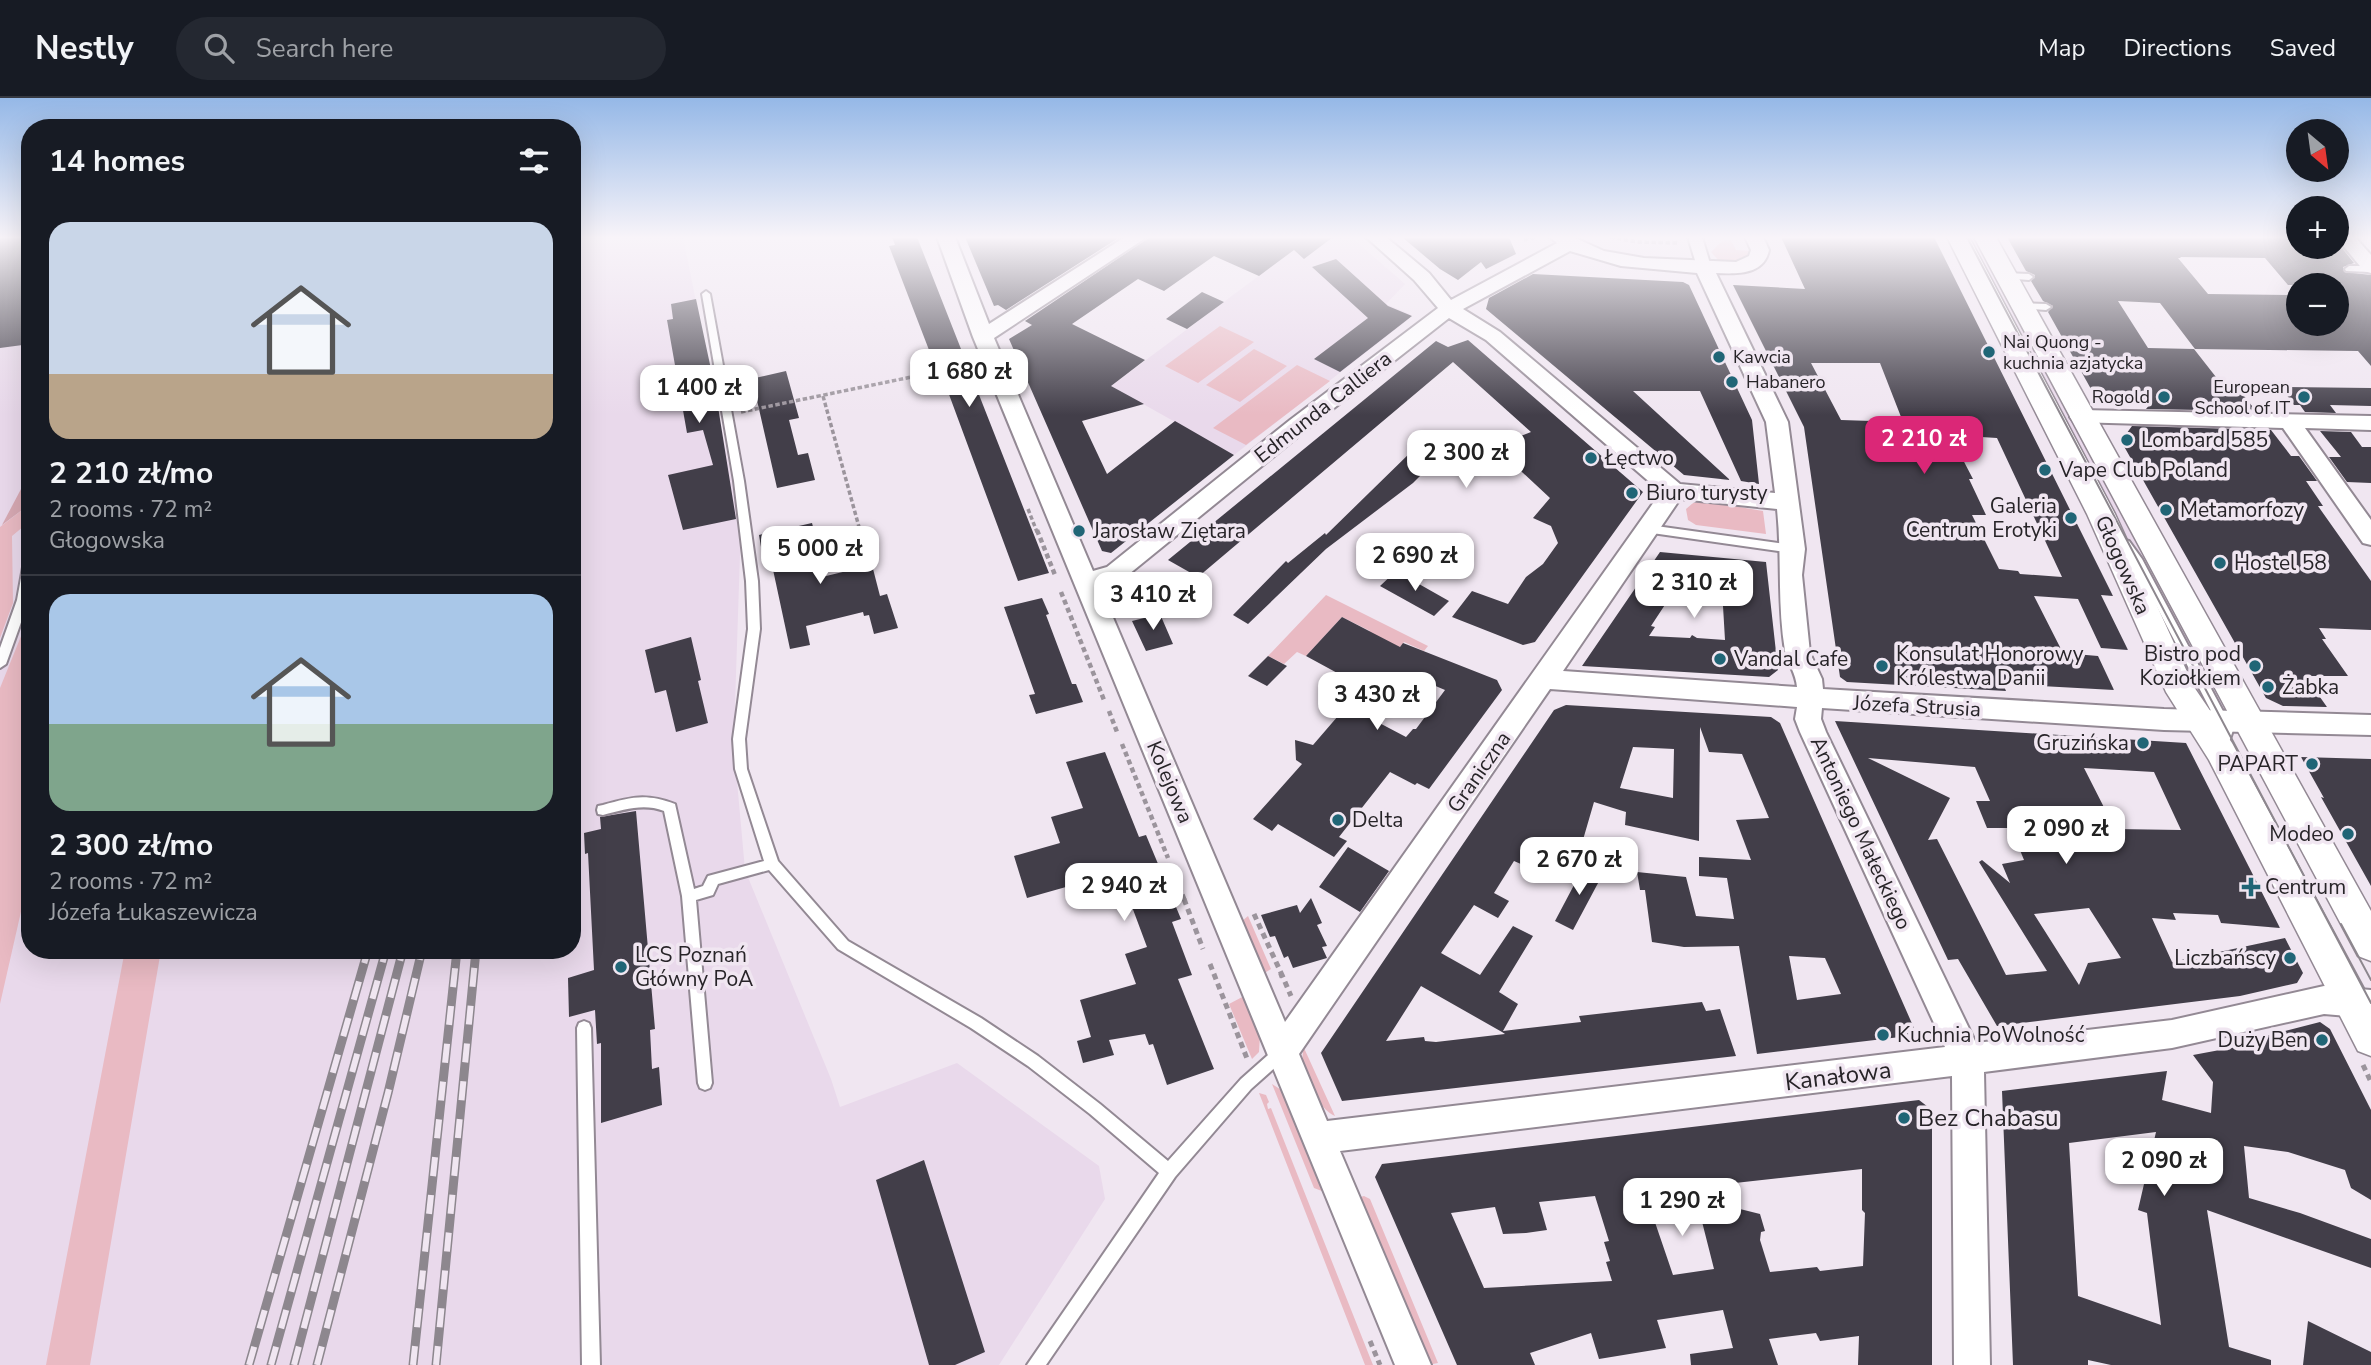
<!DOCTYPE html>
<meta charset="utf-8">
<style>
:root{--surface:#171b24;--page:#242831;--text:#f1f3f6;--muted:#9ea1a6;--line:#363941;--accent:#db2777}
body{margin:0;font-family:"Nunito Sans",sans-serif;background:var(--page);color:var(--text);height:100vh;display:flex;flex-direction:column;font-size:26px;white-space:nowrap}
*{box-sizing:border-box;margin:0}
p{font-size:23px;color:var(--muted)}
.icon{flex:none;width:38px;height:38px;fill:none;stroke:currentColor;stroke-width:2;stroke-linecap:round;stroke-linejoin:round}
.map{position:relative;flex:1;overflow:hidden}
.panel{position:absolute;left:21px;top:21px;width:560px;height:840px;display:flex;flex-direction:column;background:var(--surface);border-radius:28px;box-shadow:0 7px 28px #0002}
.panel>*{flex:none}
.needle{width:46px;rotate:151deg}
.fabs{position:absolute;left:2286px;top:21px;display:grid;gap:14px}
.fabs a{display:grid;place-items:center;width:63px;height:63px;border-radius:50%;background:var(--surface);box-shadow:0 7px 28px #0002;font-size:35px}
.price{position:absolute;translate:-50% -60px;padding:0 16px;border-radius:14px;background:#fff;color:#222;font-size:23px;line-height:46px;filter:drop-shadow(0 2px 4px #0008)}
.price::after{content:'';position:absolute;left:50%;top:42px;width:21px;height:16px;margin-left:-10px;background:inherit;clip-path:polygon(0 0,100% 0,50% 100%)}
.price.on{background:var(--accent);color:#fff}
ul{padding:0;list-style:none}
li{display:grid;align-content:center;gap:14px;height:371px;padding:0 28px}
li+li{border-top:2px solid var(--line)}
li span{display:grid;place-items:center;height:217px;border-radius:21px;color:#555}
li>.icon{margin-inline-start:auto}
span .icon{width:126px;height:126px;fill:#fffc;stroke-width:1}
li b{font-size:30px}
h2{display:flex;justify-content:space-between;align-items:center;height:84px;padding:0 28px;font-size:30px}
header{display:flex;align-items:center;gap:42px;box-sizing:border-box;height:98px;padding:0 35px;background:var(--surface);border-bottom:2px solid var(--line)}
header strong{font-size:33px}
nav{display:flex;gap:38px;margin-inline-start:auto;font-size:24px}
.search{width:490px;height:63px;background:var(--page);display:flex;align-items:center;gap:18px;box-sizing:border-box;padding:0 24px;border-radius:38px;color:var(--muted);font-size:26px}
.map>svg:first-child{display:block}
.built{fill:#e9d9eb}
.green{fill:#e9bac3}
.forest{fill:#d7a9b3}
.building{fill:#423e49;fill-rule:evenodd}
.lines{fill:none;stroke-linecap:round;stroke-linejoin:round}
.service-casing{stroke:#938994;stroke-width:4}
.pedestrian-casing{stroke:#938994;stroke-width:4}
.minor-casing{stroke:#938994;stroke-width:4}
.tertiary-casing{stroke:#938994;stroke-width:3}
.path-far2{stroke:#9b949c;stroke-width:3.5;stroke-dasharray:4.5 2.5;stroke-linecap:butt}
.path-far1{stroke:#9b949c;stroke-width:4.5;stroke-dasharray:5 3.5;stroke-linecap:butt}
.path{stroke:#9b949c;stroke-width:5;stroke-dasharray:6 4.5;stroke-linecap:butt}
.service{fill:#fff;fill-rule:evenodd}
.pedestrian{fill:#fff;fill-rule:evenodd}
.minor{fill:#fff;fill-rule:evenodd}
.tertiary{fill:#fff;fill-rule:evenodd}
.tram{stroke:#8d878e;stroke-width:2}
.rail-casing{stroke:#8d878e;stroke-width:9}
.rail{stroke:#f0e6f1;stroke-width:6;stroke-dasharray:19;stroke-linecap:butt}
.poi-dot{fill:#206576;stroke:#f0e6f1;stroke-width:2.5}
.labels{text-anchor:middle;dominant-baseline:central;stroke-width:7;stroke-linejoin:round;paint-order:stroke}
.far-poi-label{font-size:18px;fill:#272428;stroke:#f0e6f1;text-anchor:start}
.street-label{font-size:21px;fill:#272428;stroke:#f0e6f1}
.poi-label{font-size:21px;fill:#272428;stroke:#f0e6f1;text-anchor:start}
.near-street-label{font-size:24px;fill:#272428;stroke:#f0e6f1}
.near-poi-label{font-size:24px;fill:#272428;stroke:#f0e6f1;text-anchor:start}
</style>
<header>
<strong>Nestly</strong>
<div class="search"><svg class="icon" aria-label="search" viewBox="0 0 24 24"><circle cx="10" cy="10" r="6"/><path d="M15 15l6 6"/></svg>Search here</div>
<nav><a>Map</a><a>Directions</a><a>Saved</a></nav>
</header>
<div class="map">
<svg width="2371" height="1267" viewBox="0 0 2371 1267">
<rect width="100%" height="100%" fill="#f0e6f1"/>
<path class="built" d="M0 139H30V852H572V139H683L741 427 735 606 737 683 745 772 831 981 840 1009 957 965 1099 1068 1105 1101 999 1267H0Z
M1311 139H1351L1405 186 1386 206 1410 216 1409 221 1234 357 1111 288Z
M1964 139H1978L2232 613H2212Z"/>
<path class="green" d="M1723 142H1731L1736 152 1752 153V156L1739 165H1721L1711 154Z
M1220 228 1254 244 1198 285 1165 268Z
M1254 251 1287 268 1240 304 1206 287Z
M1297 267 1330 283 1246 347 1213 330Z
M1704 403 1763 413 1766 436 1696 427 1688 422 1686 411 1693 405Z
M30 406V423L12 438 13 505 0 540V429Z
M1326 497 1428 548 1424 553 1404 544 1400 549 1346 560 1370 533 1342 519 1306 558 1297 554 1284 566 1268 558Z
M30 516V774L0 906V590Z
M1248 818 1271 871 1263 876 1241 824Z
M125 852H161L90 1267H46Z
M1246 897 1260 937 1259 954 1252 961 1229 906Z
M1304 950 1335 1018C1317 1011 1297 967 1304 950Z
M1272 986 1286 995 1327 1095 1314 1090Z
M1259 995 1266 997 1269 1004 1267 1006 1268 1011 1271 1010 1373 1267H1365Z
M1364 1098 1370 1101 1438 1265 1428 1267 1357 1100Z"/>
<path class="forest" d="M30 374V406L2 427Z"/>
<path class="building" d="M0 139H30V246L0 250Z
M892 139H917L1049 475 1018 483 937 264 934 265 889 148 895 147Z
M965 139H1120L1006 212 998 207 994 208Z
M1150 139H1333L1304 161 1294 152 1259 178 1214 158 1164 193 1138 181 1072 226 1145 262 1111 288 1144 306 1082 323 1107 376 1175 323 1234 357 1111 455 1102 453 1009 241 1032 227 1025 223Z
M1402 139H1509L1516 156 1486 171 1481 164 1458 182 1440 171Z
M1781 139H1934L2113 498 2101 497 2128 552 2101 550 2078 501 2034 498 2063 555 2098 558 2114 592 2003 586 2006 593 1847 584 1840 579 1804 329 1733 187 1805 191ZM1811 265H1880L1903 324 1841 322ZM1950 337 1997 340 2062 479 2020 476 2018 473 1999 471 1972 417H1986L1969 381H1973Z
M2007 139H2298V149H2341L2354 165 2343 169 2344 174 2371 177V268L2358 253 2195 251 2160 205 2118 203 2148 250 2194 251 2223 288 2237 289 2256 313 2146 311 2151 305 2118 304 2115 300H2096L2048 214 2053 208 2043 203 2031 183 2035 177 2026 173ZM2180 159 2265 160 2288 187H2336V226H2298V197L2208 196 2178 160H2181Z
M1336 161 1388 208 1412 218 1340 274 1314 261 1368 220 1312 169Z
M1533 176 1683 184 1689 187 1752 322 1759 386 1741 383 1700 293H1633L1730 382 1684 377 1486 211 1489 200Z
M1202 194 1224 204 1187 231 1166 221Z
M696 201 715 290 736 421 683 432 668 377 713 367 703 332 687 335 667 222 673 221 671 206Z
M1468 242 1643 394 1535 544 1523 547 1452 519 1472 493 1508 506 1526 479 1543 466 1558 445 1551 428 1533 420 1550 400 1494 348 1531 334 1453 264 1198 479 1168 462 1436 243 1448 249Z
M786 273 799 320 789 322 798 357 808 355 815 382 777 390 756 298 732 304 729 286Z
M2281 289 2371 290V308L2330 307 2336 315 2305 314 2300 307H2294Z
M2132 328 2271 332 2291 358H2299L2317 383H2306L2323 408H2318L2371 483V532L2319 530 2326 541H2322L2348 578H2305L2327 609 2283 608 2266 600 2121 343Z
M2320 333 2351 334 2362 349H2371V385L2347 384 2329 359H2341Z
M1414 351 1436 362 1413 385 1326 451 1248 526 1233 517 1286 463 1288 465 1325 435 1326 437Z
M812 425 826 478 872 467 880 498 887 496 898 530 874 536 869 517 864 518 863 514 806 528 810 547 790 551 769 453 762 455 759 437Z
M1660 454 1766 464 1778 572 1769 579 1582 568ZM1678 487 1722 491 1725 542 1697 540 1692 537 1690 540 1649 538 1655 529 1651 528Z
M1396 473 1449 503 1434 518 1380 488Z
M1042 500 1049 516 1046 517 1072 586H1076L1083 604 1036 616 1029 597 1035 596 1004 509Z
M1160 516 1173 546 1146 553 1132 523Z
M1342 519 1400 549 1403 545 1497 582 1502 592 1429 691 1417 685 1415 687 1390 674 1339 739 1347 743 1334 759 1278 726 1272 733 1253 721 1302 666 1296 662 1295 642 1313 647 1363 589 1306 558ZM1405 575 1445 592 1416 631H1413L1406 639 1368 619Z
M691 539 701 582 698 583 708 625 676 634 666 592 655 595 645 552Z
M1268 558 1287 568 1267 588 1248 578Z
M1566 607 1771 619 1780 625 1917 937 1757 956 1739 848 1684 849 1652 844 1645 792H1640L1637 774 1686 779 1696 818 1734 821 1727 780 1699 778V759L1751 762 1736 722 1769 720 1742 656 1709 654 1700 629 1699 743 1625 727 1626 714 1594 704 1571 783 1555 781 1514 763 1494 795 1509 803 1498 820 1474 807 1441 855 1480 877 1513 828 1533 838 1499 894 1518 906 1503 933 1581 924 1579 918 1702 904 1706 913 1720 911 1736 958 1342 1003 1321 955 1554 612ZM1633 649 1674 651 1673 700 1620 690ZM1789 858 1825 860 1841 896 1797 902ZM1421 888 1502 934 1505 936 1436 944 1425 943 1424 939 1386 943Z
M1835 623 2186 645 2280 830 2221 825 2218 817 2173 815 2176 822 2152 820 2172 864 2285 840 2303 875 2297 885 2240 898 1997 928 1958 861 1948 862ZM1868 660 1975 669 1990 703H1976L1987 730H2011L2024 762 2002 766 2010 785 1982 762 1979 764 2047 873 2006 877 1937 741 1928 742 1950 700ZM2084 670 2154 674 2181 732 2115 731ZM2089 810 2121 860 2088 865 2079 887 2034 816Z
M1105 654 1139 739 1146 737 1181 821 1172 824 1192 877 1178 881 1214 971 1167 987 1153 946 1149 947 1145 936 1109 942 1114 957 1083 965 1077 943 1091 939 1080 902 1136 886 1125 856 1147 849 1119 774 1027 800 1014 758 1060 745 1051 719 1083 710 1066 664Z
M2301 659 2371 661V788L2321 699 2324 700Z
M636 713 655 931 650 932 652 971 659 969 662 1007 601 1025V945L597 946 595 912 569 919 568 880 594 872 588 755 585 756 584 735 601 731 600 719Z
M1348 749 1389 773 1360 814 1319 789Z
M1583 770 1605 772 1573 832 1555 823Z
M1311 800 1322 825 1317 827 1327 848 1322 849 1327 860 1293 870 1288 858 1284 860 1275 838 1270 839 1261 817 1297 807 1300 815Z
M2320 924 2330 931 2371 1012V1102L2351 1090 2345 1072 2288 1054 2244 1048 2249 1100 2300 1115 2371 1141V1170L2207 1112 2229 1249 2271 1262V1267H2111L2088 1262V1267H2013L2002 993 2167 973 2162 1002 2211 1015 2213 984 2193 957 2252 946 2250 942ZM2156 1034 2138 1112 2147 1115 2161 1227 2078 1198 2069 1045Z
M1919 1002 1932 1012V1267H1858L1859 1238 1820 1243 1816 1235 1769 1241 1778 1267H1691L1690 1256 1733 1250 1723 1212 1657 1222 1666 1250 1599 1261 1591 1235 1530 1255 1535 1267H1457L1375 1079 1382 1066ZM1862 1071V1112L1865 1115 1863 1168 1820 1173 1817 1169 1770 1174 1760 1142 1761 1134 1765 1133 1760 1116 1696 1100 1714 1171 1673 1177 1645 1095ZM1595 1098 1609 1143 1604 1144 1610 1163 1606 1164 1612 1183 1484 1190 1451 1115 1495 1109 1503 1136 1526 1135 1547 1132 1539 1104Z
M924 1062 985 1254 955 1267H929L876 1082Z
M2308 1223 2371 1254V1267H2303Z"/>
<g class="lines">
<defs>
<path id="service" d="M2349 168H2371V174L2346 173 2345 171Z
M2005 175 2029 176 2033 179 2029 182 2002 180V176Z
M706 193 710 196 744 383 758 483 760 531 745 641 747 671 778 763 848 843 981 920 1038 958 1100 1006 1168 1063 1241 981 1277 949 1282 947 1287 949 1289 954 1287 959 1251 991 1175 1079 1046 1267H1027L1159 1075 1090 1016 1028 968 971 930 838 851 769 772 718 786 713 797 696 802 712 985 710 990 705 992 700 990 698 985 682 798 664 713C643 705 624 712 603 717L598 716 597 712 598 708 603 707C631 699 646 695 675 706L694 791 703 788 708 778 764 763 735 671 733 641 748 531 746 483 734 383 702 196Z
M2021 205 2046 206 2051 209 2046 212 2018 210V206Z
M1649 427 1793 447 1798 451 1793 455 1645 434 1644 431Z
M2125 442 2129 443 2142 461 2233 632 2225 656H2217L2215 653 2221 632 2133 463 2120 446Z
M30 454 29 502 6 566 0 570V550L17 502 25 458Z
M584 923 589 925 591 930 600 1267H582L577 930 579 925Z"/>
<path id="pedestrian" d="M1688 139H1702L1711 169 1709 172 1704 173 1697 169Z"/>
<path id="minor" d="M937 139H955L989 226 1125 139H1147L994 240 1093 473 1107 469 1290 322 1438 210 1414 182 1366 139H1386L1429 175 1451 202 1557 145 1550 139H1573L1604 153 1644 160 1736 164 1749 158 1751 152 1745 139H1763L1769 152C1764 177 1737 176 1716 175L1788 324 1805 451 1802 477 1810 555 1822 581 1823 591 2164 611 2371 617V637L2164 632 1822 610 1821 621 1826 634 1976 945 2172 922 2324 888 2371 892V920L2324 916 2172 950 1984 974 1990 1267H1954L1952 978 1340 1053 1431 1267H1395L973 239ZM1570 153 1621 168 1697 175 1766 324 1775 395 1680 386 1500 234 1463 211ZM1449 220 1486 242 1661 394 1285 924 1100 489 1123 481 1306 332ZM1680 401 1777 411C1782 458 1777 505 1785 553 1788 565 1796 576 1797 589L1563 573ZM1550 591 1797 609 1795 621 1800 634 1945 949 1327 1023 1299 956Z
M2336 139H2355L2371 157V175L2364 173Z
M2081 312 2371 318V332L2305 330 2371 422V447L2363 445 2283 330 2074 324 2070 319 2074 314Z"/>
<path id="tertiary" d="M1947 139H1969L2115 416 2194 589 2232 645 2371 904V958L2358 953 2209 662 2166 594 2087 416Z
M1974 139H1996L2371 813V863L2358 858Z"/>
</defs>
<use href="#service" class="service-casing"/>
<use href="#pedestrian" class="pedestrian-casing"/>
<use href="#minor" class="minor-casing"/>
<use href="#tertiary" class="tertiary-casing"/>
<path class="path-far2" d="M1610 139 1637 144 1679 145
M1524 142 1537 139
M823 298 859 429
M741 314 970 267
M1028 411 1037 434"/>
<path class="path-far1" d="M1037 432 1055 477
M1061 494 1104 602
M1109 613 1117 634
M1122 646 1168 760
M1173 773 1185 803"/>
<path class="path" d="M1184 801 1203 851
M1254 816 1282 877
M1210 866 1248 963
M1279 878 1282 877 1291 898
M2363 967 2371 984
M1370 1243 1380 1267"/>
<use href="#service" class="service"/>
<use href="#pedestrian" class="pedestrian"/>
<use href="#minor" class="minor"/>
<use href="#tertiary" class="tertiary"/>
<path class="tram" d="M1967 139 2371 905
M2341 826 2371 882"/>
<defs>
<path id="rail" d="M249 1267 368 852
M271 1267 386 852
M294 1267 403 852
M317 1267 388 995 422 852
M413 1267 457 852
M436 1267 476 852"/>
</defs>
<use href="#rail" class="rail-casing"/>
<use href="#rail" class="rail"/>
</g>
<linearGradient id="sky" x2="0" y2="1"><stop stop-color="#95b8e7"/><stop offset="0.44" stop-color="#f8f4f9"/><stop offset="1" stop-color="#f8f4f9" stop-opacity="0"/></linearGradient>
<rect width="2371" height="317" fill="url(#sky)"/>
<g class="poi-dot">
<circle cx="1989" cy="254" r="7"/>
<circle cx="1719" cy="259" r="7"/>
<circle cx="1732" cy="284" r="7"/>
<circle cx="2164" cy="299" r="7"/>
<circle cx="2304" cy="299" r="7"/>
<circle cx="2127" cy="342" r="7"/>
<circle cx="1591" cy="360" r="7"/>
<circle cx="2045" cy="372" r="7"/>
<circle cx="1632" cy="395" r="7"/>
<circle cx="2166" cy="412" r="7"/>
<circle cx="2071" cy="420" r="7"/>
<circle cx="1079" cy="433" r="7"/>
<circle cx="2220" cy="465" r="7"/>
<circle cx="1720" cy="561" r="7"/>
<circle cx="1882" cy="568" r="7"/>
<circle cx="2255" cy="568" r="7"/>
<circle cx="2268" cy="589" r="7"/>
<circle cx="2143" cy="645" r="7"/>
<circle cx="2312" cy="666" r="7"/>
<circle cx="1338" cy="722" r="7"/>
<circle cx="2348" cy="736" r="7"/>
<path d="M2247.5 778.5h7v7h7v7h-7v7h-7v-7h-7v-7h7z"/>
<circle cx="2290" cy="860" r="7"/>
<circle cx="621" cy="869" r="7"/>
<circle cx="1883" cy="937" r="7"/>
<circle cx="2322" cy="942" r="7"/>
<circle cx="1904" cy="1020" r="7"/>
</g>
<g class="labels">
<g class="far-poi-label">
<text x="2003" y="244">Nai Quong -<tspan x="2003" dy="21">kuchnia azjatycka</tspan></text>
<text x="1733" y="259">Kawcia</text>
<text x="1746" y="284">Habanero</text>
<text x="2290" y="289" text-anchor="end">European<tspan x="2290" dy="21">School of IT</tspan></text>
<text x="2150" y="299" text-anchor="end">Rogold</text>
</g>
<g class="street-label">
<text transform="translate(1323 309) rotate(-38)">Edmunda Calliera</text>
<text transform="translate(2123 467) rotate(66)">Głogowska</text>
<text transform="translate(1917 608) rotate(3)">Józefa Strusia</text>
<text transform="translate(1479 674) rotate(-55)">Graniczna</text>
<text transform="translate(1170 684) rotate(67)">Kolejowa</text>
<text transform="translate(1861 735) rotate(65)">Antoniego Małeckiego</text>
</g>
<g class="poi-label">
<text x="2141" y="342">Lombard 585</text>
<text x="1605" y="360">Łęctwo</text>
<text x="2059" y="372">Vape Club Poland</text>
<text x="1646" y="395">Biuro turysty</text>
<text x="2057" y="408" text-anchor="end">Galeria<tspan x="2057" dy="24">Centrum Erotyki</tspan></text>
<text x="2180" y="412">Metamorfozy</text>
<text x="1093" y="433">Jarosław Ziętara</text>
<text x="2234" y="465">Hostel 58</text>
<text x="1896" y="556">Konsulat Honorowy<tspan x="1896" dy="24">Królestwa Danii</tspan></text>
<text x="2241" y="556" text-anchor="end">Bistro pod<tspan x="2241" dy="24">Koziołkiem</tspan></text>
<text x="1734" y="561">Vandal Cafe</text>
<text x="2282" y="589">Żabka</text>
<text x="2129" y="645" text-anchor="end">Gruzińska</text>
<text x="2298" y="666" text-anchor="end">PAPART</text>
<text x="1352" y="722">Delta</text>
<text x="2334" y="736" text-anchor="end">Modeo</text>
<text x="2265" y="789">Centrum</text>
<text x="635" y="857">LCS Poznań<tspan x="635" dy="24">Główny PoA</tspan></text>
<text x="2276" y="860" text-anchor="end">Liczbańscy</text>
<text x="1897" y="937">Kuchnia PoWolność</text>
<text x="2308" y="942" text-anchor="end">Duży Ben</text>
</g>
<g class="near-street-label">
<text transform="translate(1838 978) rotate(-7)">Kanałowa</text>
</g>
<g class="near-poi-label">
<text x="1918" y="1020">Bez Chabasu</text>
</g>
</g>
</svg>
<div class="fabs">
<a><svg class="needle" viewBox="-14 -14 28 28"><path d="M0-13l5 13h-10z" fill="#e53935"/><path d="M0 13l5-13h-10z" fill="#9ea1a6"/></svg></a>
<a>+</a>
<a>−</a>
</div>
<b class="price" style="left:969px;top:311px">1 680 zł</b>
<b class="price" style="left:699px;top:327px">1 400 zł</b>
<b class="price on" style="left:1924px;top:378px">2 210 zł</b>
<b class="price" style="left:1466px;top:392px">2 300 zł</b>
<b class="price" style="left:820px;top:488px">5 000 zł</b>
<b class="price" style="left:1415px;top:495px">2 690 zł</b>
<b class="price" style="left:1694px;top:522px">2 310 zł</b>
<b class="price" style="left:1153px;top:534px">3 410 zł</b>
<b class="price" style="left:1377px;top:634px">3 430 zł</b>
<b class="price" style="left:2066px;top:768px">2 090 zł</b>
<b class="price" style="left:1579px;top:799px">2 670 zł</b>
<b class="price" style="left:1124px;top:825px">2 940 zł</b>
<b class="price" style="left:2164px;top:1100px">2 090 zł</b>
<b class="price" style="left:1682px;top:1140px">1 290 zł</b>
<section class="panel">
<h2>14 homes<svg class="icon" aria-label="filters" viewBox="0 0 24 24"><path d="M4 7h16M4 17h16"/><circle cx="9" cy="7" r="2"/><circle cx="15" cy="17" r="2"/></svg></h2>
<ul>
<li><span style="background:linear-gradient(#c9d6e8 70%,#b9a48a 0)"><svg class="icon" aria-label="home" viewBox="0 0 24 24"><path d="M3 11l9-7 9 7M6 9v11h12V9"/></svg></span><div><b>2 210 zł/mo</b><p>2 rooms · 72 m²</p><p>Głogowska</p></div></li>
<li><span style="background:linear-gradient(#a9c7e8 60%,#7fa58c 0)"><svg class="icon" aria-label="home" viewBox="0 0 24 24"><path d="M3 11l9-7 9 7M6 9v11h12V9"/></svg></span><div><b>2 300 zł/mo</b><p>2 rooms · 72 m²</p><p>Józefa Łukaszewicza</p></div></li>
</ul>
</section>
</div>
